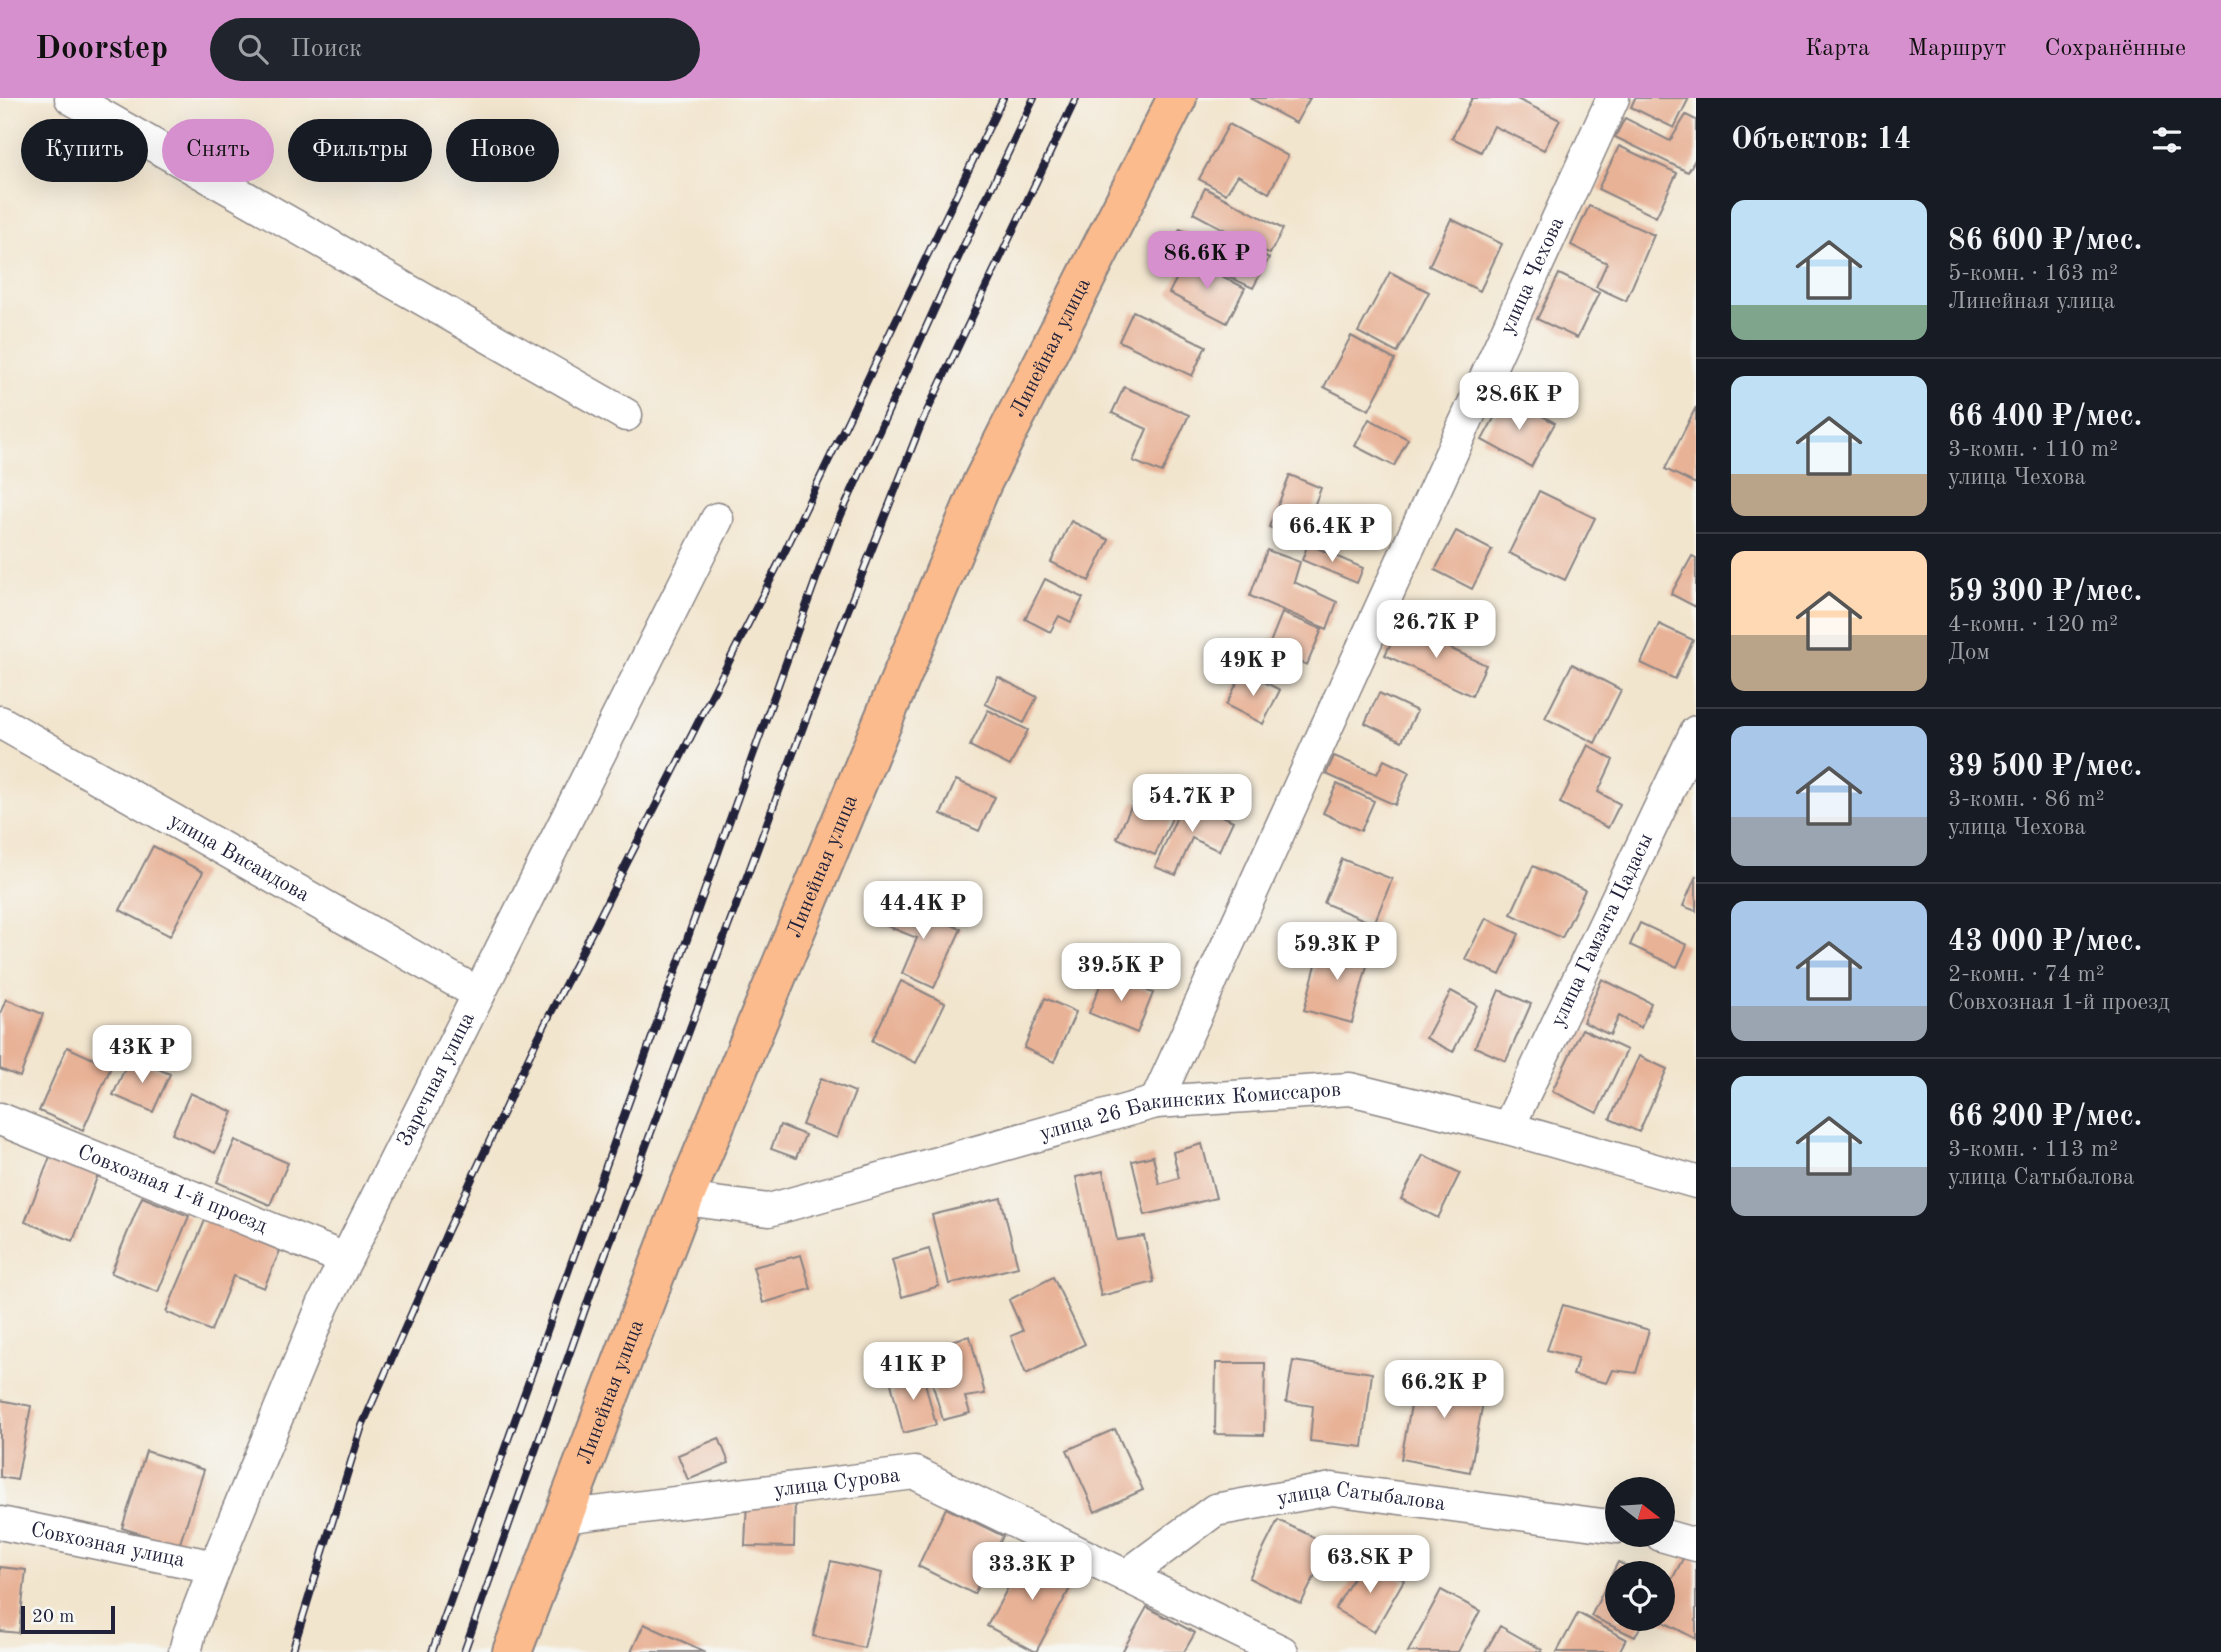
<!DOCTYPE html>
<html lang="ru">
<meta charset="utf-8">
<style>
:root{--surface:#171b24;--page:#20242c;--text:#f1f3f6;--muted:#9ea1a6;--line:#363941;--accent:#d690ce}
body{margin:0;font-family:"Old Standard TT",serif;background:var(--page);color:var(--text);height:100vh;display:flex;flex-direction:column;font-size:26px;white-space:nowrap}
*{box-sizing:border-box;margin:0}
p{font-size:23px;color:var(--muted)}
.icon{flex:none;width:38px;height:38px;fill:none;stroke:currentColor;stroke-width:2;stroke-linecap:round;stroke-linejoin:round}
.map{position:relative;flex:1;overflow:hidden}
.drawer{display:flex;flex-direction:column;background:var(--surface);width:525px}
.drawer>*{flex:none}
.banner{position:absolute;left:21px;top:21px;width:665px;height:63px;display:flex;gap:14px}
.needle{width:46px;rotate:107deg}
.controls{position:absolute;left:1605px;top:1379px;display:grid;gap:14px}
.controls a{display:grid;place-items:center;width:70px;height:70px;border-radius:50%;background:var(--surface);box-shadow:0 7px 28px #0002;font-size:35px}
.scale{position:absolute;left:21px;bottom:18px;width:94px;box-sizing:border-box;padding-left:7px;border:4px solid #22223b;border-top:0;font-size:19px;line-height:24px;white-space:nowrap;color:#22223b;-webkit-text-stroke:5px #f6f6f2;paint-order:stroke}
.price{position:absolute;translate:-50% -60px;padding:0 16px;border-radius:14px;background:#fff;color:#222;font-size:23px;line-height:46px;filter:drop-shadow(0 2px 4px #0008)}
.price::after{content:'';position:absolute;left:50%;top:42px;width:21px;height:16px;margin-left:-10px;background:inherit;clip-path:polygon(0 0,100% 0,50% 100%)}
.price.active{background:var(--accent);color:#111}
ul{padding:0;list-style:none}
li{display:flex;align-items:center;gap:21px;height:175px;padding:0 35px}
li+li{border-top:2px solid var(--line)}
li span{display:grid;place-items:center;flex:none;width:196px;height:140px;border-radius:14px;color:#555}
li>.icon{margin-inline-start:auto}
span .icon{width:84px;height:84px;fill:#fffc;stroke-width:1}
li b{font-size:30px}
h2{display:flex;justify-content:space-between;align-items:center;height:84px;padding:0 35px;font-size:30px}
.tag{padding:0 24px;border-radius:32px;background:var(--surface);box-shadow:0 7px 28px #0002;font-size:24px;line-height:63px}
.tag.active{background:var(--accent);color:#111}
header{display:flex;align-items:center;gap:42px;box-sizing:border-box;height:98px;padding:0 35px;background:var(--accent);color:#111}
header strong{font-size:33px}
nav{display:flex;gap:38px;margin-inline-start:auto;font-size:24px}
.search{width:490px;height:63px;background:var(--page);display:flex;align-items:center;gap:18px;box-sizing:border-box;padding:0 24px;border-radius:38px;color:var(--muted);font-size:26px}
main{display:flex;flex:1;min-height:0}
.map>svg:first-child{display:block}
.building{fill:#e8b297}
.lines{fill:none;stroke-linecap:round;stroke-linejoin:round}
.minor-casing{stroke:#8a8484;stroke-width:35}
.major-casing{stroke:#8a8484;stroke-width:42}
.minor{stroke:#fff;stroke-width:32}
.major{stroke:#fbbb8d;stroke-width:38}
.rail-casing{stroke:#22223b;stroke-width:8}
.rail{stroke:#f6f6f2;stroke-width:5;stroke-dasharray:16;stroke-linecap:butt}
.labels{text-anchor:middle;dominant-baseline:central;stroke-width:7;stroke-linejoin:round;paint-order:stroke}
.street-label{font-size:21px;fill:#22223b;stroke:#f6f6f2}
</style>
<header>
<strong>Doorstep</strong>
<div class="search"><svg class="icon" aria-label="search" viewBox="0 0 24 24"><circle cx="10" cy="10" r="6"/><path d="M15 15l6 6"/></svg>Поиск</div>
<nav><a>Карта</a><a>Маршрут</a><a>Сохранённые</a></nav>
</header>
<main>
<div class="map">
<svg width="1696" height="1554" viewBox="0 0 1696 1554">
<rect width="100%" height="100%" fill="#f6f6f2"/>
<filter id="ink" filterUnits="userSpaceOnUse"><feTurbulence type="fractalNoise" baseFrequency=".0143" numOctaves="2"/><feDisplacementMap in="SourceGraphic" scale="14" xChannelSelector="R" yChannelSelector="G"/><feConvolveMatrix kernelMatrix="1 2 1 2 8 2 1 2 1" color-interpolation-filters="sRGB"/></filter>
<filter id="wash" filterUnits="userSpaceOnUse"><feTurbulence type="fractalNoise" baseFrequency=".00686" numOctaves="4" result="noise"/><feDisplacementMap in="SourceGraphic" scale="28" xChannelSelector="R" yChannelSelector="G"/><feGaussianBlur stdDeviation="1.57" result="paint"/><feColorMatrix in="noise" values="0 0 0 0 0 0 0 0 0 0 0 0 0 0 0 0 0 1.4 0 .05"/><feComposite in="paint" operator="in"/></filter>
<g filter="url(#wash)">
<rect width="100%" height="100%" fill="#f2e5ce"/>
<g id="blocks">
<path class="building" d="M1250 0H1310L1296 25Z
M1472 0H1515L1560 22 1544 52 1494 28 1481 54 1452 40Z
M1635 0H1689L1674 30 1631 9Z
M1686 17 1696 22V60L1688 74 1615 39 1625 20 1670 43Z
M1229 26 1288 58 1269 95 1238 77 1226 96 1199 81Z
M1619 48 1677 75 1656 119 1598 91Z
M1205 90 1283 131 1270 156 1193 115Z
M1589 108 1654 137 1626 203 1596 189 1607 165 1571 147Z
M1451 121 1502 146 1480 193 1429 168Z
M1180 131 1240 161 1246 148 1269 160 1253 190 1169 151Z
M1187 160 1245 190 1227 225 1169 195Z
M1390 174 1429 194 1397 255 1358 234Z
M1559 176 1599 195 1577 240 1537 221Z
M1133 213 1206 248 1192 278 1119 243Z
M1351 238 1395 262 1369 312 1324 289Z
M1124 289 1189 317 1162 375 1133 363 1147 331 1112 315Z
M1506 298 1555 325 1531 369 1482 342Z
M1696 309V386L1665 371Z
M1369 321 1408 341 1394 368 1355 348Z
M1290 377 1321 390 1301 442 1269 429Z
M1539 393 1595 420 1565 482 1509 455Z
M1071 423 1109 442 1089 483 1051 464Z
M1456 433 1492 452 1472 491 1435 472Z
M1308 446 1363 470 1357 485 1302 462Z
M1267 452 1300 464 1294 484 1337 504 1327 531 1250 498Z
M1692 458 1696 460V509L1671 496Z
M1045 481 1083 500 1071 524 1059 518 1050 534 1025 521Z
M1282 515 1322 531 1307 567 1268 550Z
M1659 526 1693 542 1675 581 1641 565Z
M1400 527 1486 567 1472 598 1385 557Z
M1572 566 1621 592 1595 645 1545 620Z
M1243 573 1280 592 1263 626 1226 607Z
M998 579 1037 599 1024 625 985 606Z
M1379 595 1417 613 1402 643 1365 625Z
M988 612 1028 632 1010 668 970 648Z
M1588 647 1613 662 1598 694 1620 706 1608 730 1560 705Z
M1334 658 1377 676 1384 662 1409 674 1395 707 1326 676Z
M956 682 995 699 979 733 941 716Z
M1337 686 1374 703 1361 733 1323 715Z
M1185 700 1233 723 1219 753 1192 740 1176 777 1155 769Z
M1134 702 1172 720 1155 757 1117 740Z
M153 748 203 774 170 838 120 812Z
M1342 761 1392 781 1374 826 1324 805Z
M1533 768 1585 792 1562 840 1511 816Z
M1696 778V813L1683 808Z
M891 801 961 831 934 890 902 875 917 840 882 826Z
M1486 820 1519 836 1500 877 1465 861Z
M1640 825 1687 847 1677 869 1630 847Z
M1322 844 1370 856 1352 925 1304 912Z
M1105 875 1153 895 1137 935 1089 915Z
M1602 881 1651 905 1641 930 1619 918 1610 937 1583 924Z
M901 883 945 905 916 965 872 943Z
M1499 892 1531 906 1506 963 1475 949Z
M1451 893 1477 907 1453 954 1426 940Z
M1045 900 1076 914 1054 964 1024 950Z
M6 901 43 916 20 979 0 971V916Z
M1582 931 1627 952 1597 1015 1552 993Z
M67 949 111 969 83 1032 39 1013Z
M1639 958 1667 971 1639 1034 1610 1021Z
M130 959 170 976 153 1014 113 997Z
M821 980 855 994 837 1040 802 1027Z
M190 995 233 1014 215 1055 172 1036Z
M780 1027 805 1037 796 1060 771 1051Z
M235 1042 288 1065 270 1107 217 1084Z
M1202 1046 1216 1100 1145 1117 1132 1063 1153 1058 1159 1086 1179 1080 1173 1054Z
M51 1056 99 1074 73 1143 25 1124Z
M1423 1057 1460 1075 1438 1120 1401 1101Z
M1103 1073 1117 1142 1144 1138 1154 1184 1101 1198 1076 1079Z
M142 1099 189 1118 158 1194 111 1175Z
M1001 1100 1018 1169 949 1186 932 1117Z
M206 1120 282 1148 264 1190 233 1178 211 1233 166 1214Z
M929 1151 939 1188 902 1199 892 1162Z
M801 1157 811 1191 763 1205 753 1169Z
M1053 1179 1085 1246 1026 1276 1011 1238 1023 1233 1009 1202Z
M1563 1207 1649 1232 1636 1275 1613 1272 1607 1285 1573 1277 1578 1260 1547 1252Z
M970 1238 985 1296 965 1299 970 1315 943 1322 922 1250Z
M1293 1263 1372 1275 1363 1349 1310 1343 1313 1308 1286 1304Z
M1216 1265H1265L1264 1337 1215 1336Z
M1418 1270 1487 1283 1470 1374 1401 1361Z
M922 1273 936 1327 903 1335 890 1281Z
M0 1302 31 1308 17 1382 0 1379Z
M1115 1331 1143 1392 1095 1414 1067 1352Z
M719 1340 729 1365 688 1382 678 1357Z
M146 1353 204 1372 179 1448 122 1430Z
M747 1401 795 1403 794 1449 745 1448Z
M946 1410 1003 1438 974 1496 918 1468Z
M1278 1422 1330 1447 1301 1506 1249 1480Z
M1028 1453 1076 1479 1036 1554 987 1528Z
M1686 1455 1696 1460V1541L1658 1521H1662V1500Z
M1365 1460 1404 1482 1374 1534 1335 1511Z
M831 1463 882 1475 864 1550 813 1538Z
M1618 1464 1641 1475H1617V1521H1644L1635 1539 1591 1518Z
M0 1469 26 1472 19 1535 0 1533Z
M1441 1492 1480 1513 1458 1554H1408Z
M1147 1509 1195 1535 1184 1554H1122Z
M1578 1515 1626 1541 1619 1554H1557Z
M644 1526 706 1554H631Z
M1500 1528 1542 1552 1541 1554H1485Z"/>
</g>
</g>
<g filter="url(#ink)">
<use href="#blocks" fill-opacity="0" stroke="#8a8484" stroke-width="2"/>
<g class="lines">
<defs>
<g id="minor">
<path d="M71 0 626 317"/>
<path id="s1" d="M0 624 479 896"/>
<path id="s2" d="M1156 1004 1613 0"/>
<path id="s3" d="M0 1021 345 1161"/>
<path id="s4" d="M1508 1030 1696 634"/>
<path id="s5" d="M684 1101 769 1112 1156 1004 1350 991 1508 1030 1696 1084"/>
<path id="s6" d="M563 1419 915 1375 1282 1554"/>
<path id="s7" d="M0 1425 215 1469"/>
<path d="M1661 1437 1696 1447"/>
<path id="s8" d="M1126 1478 1215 1412 1332 1391 1617 1429"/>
<path id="s9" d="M185 1554 190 1534 215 1469 323 1207 717 421"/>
</g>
<g id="major">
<path id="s10" d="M512 1554 684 1101 982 385 1177 0"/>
</g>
</defs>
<use href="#minor" class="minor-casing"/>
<use href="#major" class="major-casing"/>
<use href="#minor" class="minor"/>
<use href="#major" class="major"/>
<defs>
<path id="rail" d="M292 1554 362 1328 448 1132 533 950 785 453 1003 0
M432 1554 831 439 948 181 1034 0
M464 1554 593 1189 827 565 922 324 1076 0"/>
</defs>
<use href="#rail" class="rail-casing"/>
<use href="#rail" class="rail"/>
</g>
</g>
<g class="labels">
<g class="street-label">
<text stroke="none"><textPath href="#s2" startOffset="908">улица Чехова</textPath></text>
<text stroke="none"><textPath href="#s10" startOffset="1412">Линейная улица</textPath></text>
<text stroke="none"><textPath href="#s1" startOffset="275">улица Висаидова</textPath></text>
<text stroke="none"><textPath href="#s10" startOffset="845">Линейная улица</textPath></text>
<text stroke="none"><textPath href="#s4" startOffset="219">улица Гамзата Цадасы</textPath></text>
<text stroke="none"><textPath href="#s9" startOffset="626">Заречная улица</textPath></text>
<text stroke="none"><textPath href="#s5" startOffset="520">улица 26 Бакинских Комиссаров</textPath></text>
<text stroke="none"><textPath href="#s3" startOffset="186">Совхозная 1-й проезд</textPath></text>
<text stroke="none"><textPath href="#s10" startOffset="278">Линейная улица</textPath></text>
<text stroke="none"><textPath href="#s6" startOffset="276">улица Сурова</textPath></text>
<text stroke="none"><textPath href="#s8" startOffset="259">улица Сатыбалова</textPath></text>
<text stroke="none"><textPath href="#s7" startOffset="110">Совхозная улица</textPath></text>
</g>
</g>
</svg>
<div class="controls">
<a><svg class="needle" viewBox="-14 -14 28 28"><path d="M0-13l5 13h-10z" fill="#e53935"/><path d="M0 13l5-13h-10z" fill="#9ea1a6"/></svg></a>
<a><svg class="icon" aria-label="locate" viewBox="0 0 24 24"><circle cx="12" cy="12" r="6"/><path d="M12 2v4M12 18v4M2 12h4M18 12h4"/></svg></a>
</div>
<div class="scale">20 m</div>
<b class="price active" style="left:1207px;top:193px">86.6K ₽</b>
<b class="price" style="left:1519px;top:334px">28.6K ₽</b>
<b class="price" style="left:1332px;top:466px">66.4K ₽</b>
<b class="price" style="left:1436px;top:562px">26.7K ₽</b>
<b class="price" style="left:1253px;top:600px">49K ₽</b>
<b class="price" style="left:1192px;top:736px">54.7K ₽</b>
<b class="price" style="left:923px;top:843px">44.4K ₽</b>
<b class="price" style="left:1337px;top:884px">59.3K ₽</b>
<b class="price" style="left:1121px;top:905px">39.5K ₽</b>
<b class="price" style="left:142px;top:987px">43K ₽</b>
<b class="price" style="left:913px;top:1304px">41K ₽</b>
<b class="price" style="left:1444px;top:1322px">66.2K ₽</b>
<b class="price" style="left:1370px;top:1497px">63.8K ₽</b>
<b class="price" style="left:1032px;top:1504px">33.3K ₽</b>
<div class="banner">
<a class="tag">Купить</a>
<a class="tag active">Снять</a>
<a class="tag">Фильтры</a>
<a class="tag">Новое</a>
</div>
</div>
<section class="drawer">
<h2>Объектов: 14<svg class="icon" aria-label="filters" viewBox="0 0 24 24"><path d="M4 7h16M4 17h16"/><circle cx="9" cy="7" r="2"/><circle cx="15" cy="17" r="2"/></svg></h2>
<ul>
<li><span style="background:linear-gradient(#bfe0f5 75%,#7fa58c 0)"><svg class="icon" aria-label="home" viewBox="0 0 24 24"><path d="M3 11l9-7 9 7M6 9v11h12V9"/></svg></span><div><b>86 600 ₽/мес.</b><p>5-комн. · 163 m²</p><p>Линейная улица</p></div></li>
<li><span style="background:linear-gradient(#bfe0f5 70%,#b9a48a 0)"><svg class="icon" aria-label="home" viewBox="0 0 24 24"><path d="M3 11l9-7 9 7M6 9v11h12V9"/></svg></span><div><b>66 400 ₽/мес.</b><p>3-комн. · 110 m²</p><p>улица Чехова</p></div></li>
<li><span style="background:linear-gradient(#ffd9b3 60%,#b9a48a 0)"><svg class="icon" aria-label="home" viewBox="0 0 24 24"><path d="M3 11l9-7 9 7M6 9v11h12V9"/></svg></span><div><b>59 300 ₽/мес.</b><p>4-комн. · 120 m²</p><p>Дом</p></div></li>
<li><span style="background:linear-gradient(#a9c7e8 65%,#9aa5b1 0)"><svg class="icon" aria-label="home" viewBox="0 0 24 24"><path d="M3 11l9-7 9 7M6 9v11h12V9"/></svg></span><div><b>39 500 ₽/мес.</b><p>3-комн. · 86 m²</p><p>улица Чехова</p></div></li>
<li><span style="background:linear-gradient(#a9c7e8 75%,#9aa5b1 0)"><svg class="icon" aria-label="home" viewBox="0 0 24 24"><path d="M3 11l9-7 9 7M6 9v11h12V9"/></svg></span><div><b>43 000 ₽/мес.</b><p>2-комн. · 74 m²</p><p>Совхозная 1-й проезд</p></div></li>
<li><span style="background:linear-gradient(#bfe0f5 65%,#9aa5b1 0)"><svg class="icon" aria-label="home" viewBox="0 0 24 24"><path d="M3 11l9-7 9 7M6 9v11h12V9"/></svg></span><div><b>66 200 ₽/мес.</b><p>3-комн. · 113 m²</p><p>улица Сатыбалова</p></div></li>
</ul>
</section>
</main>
